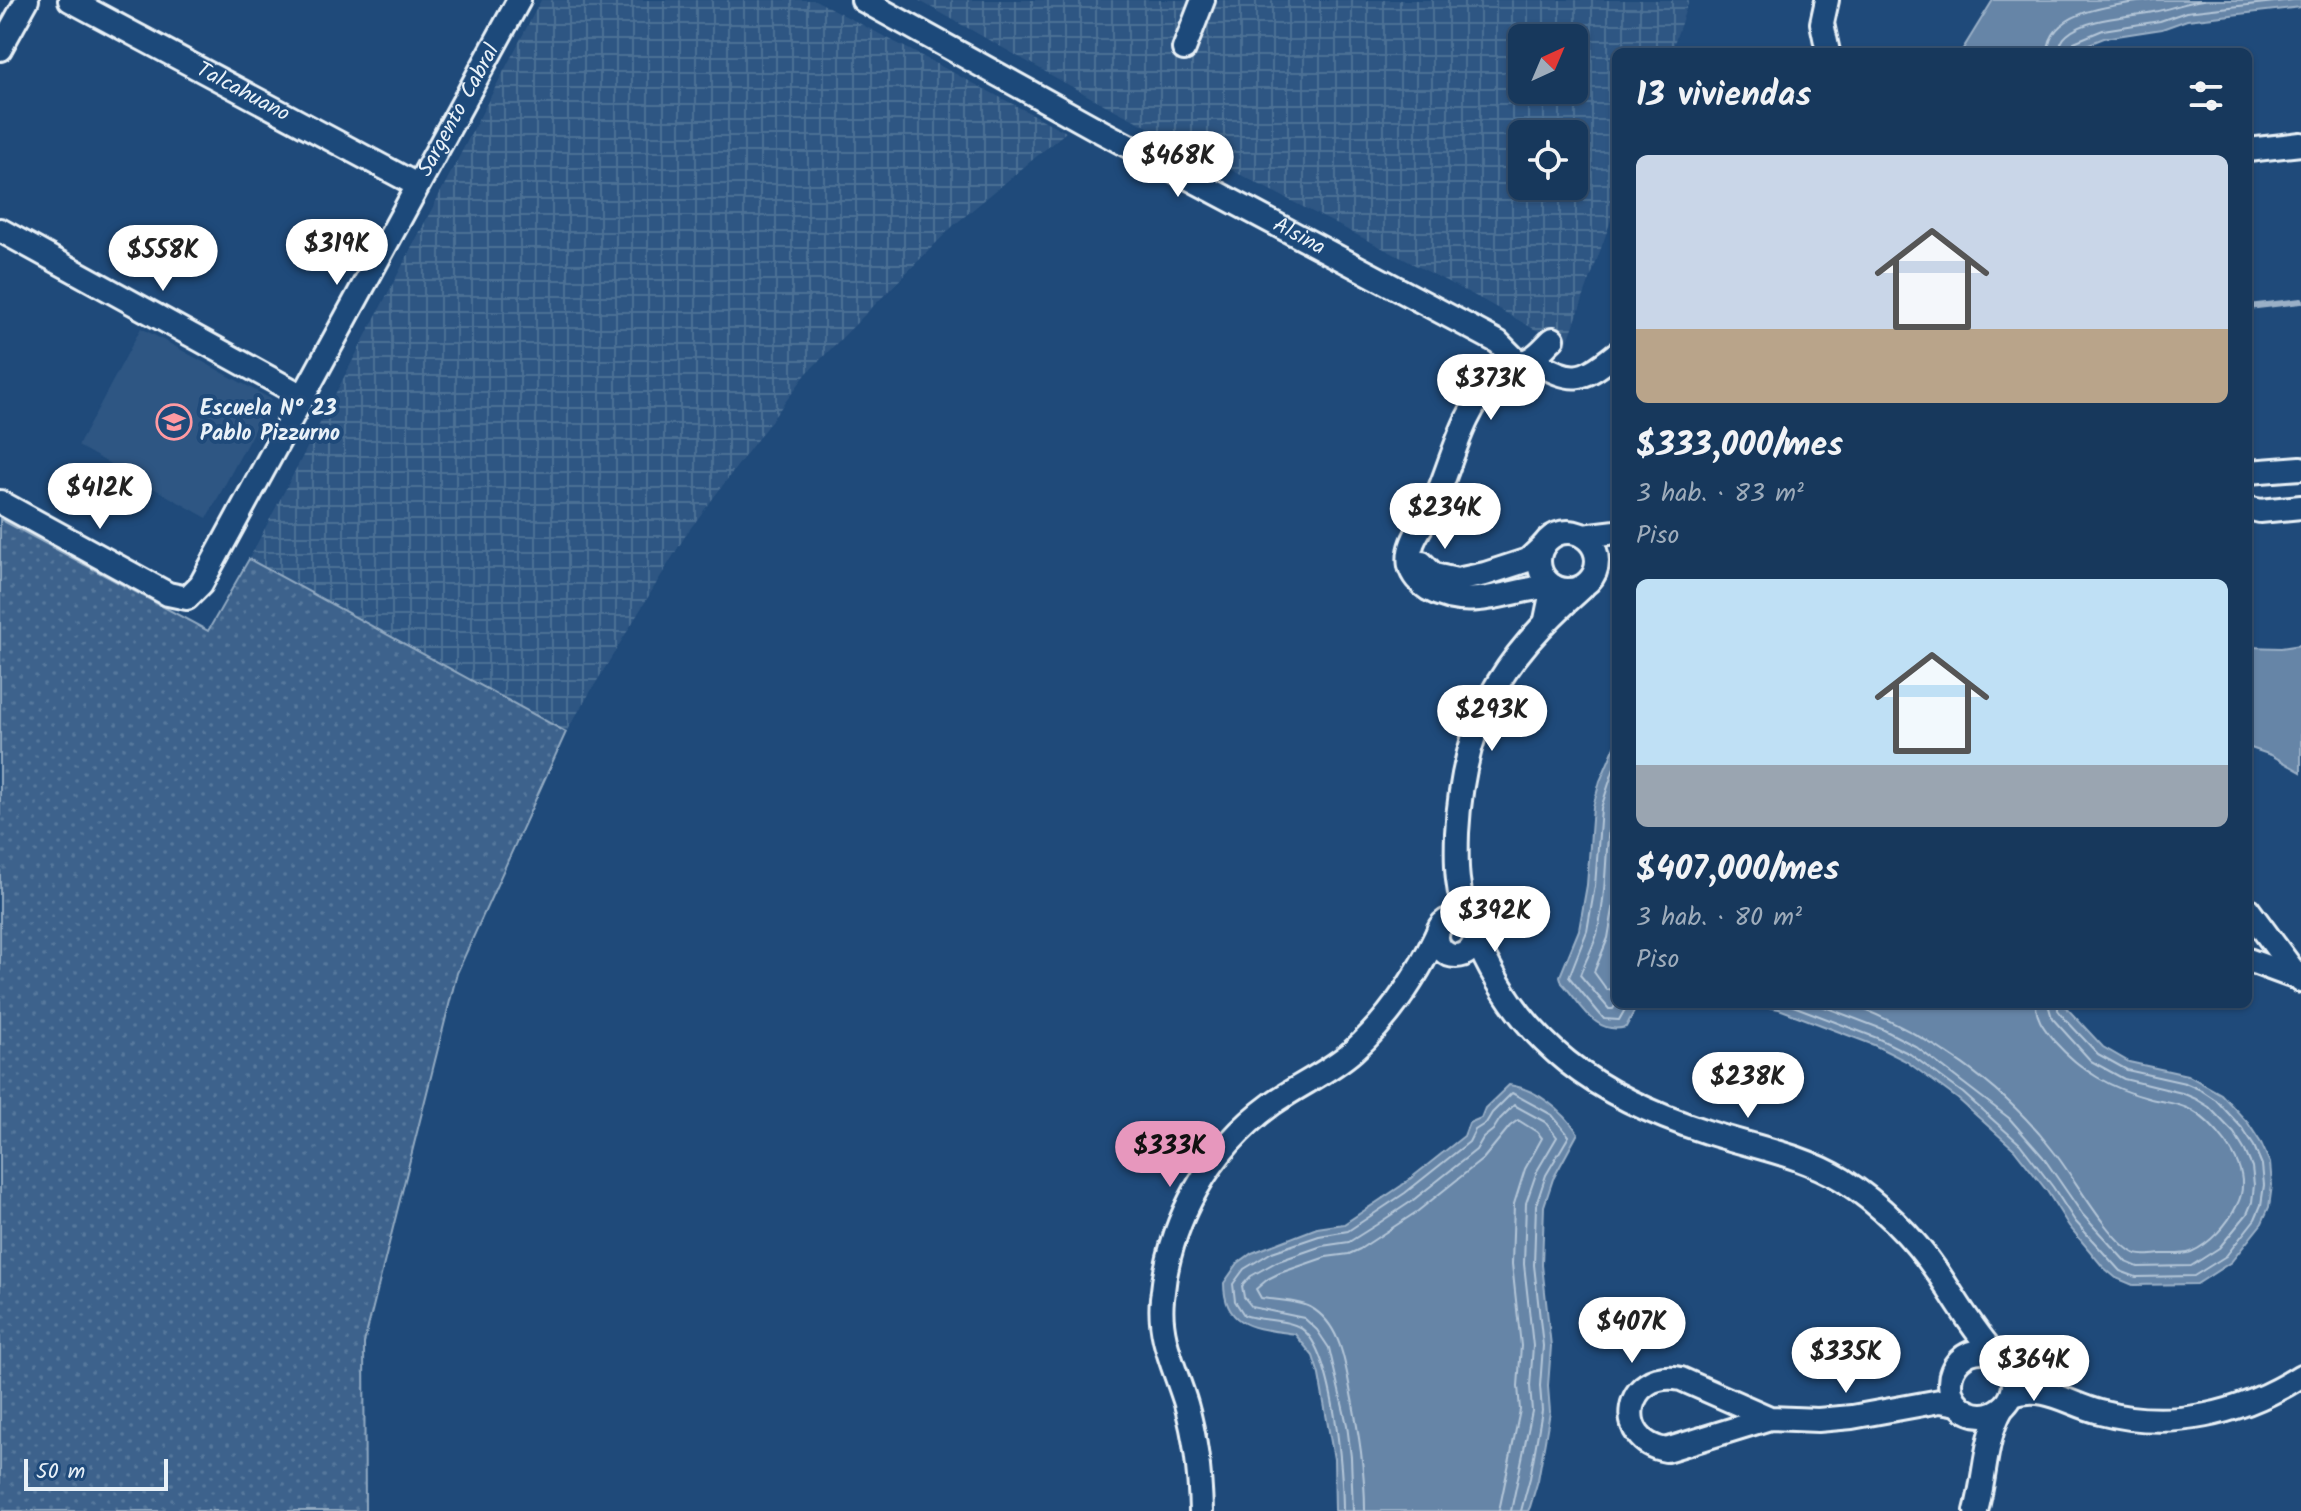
<!DOCTYPE html>
<html lang="es">
<meta charset="utf-8">
<style>
:root{--surface:#17385c;--page:#244365;--text:#f1f3f6;--muted:#9eacbb;--line:#365272;--accent:#e797bd}
body{margin:0;font-family:Kalam,sans-serif;background:var(--page);color:var(--text);height:100vh;display:flex;flex-direction:column;font-size:30px;white-space:nowrap}
*{box-sizing:border-box;margin:0}
p{font-size:26px;color:var(--muted)}
.icon{flex:none;width:44px;height:44px;fill:none;stroke:currentColor;stroke-width:2;stroke-linecap:round;stroke-linejoin:round}
.map{position:relative;flex:1;overflow:hidden}
.panel{position:absolute;left:1612px;top:48px;width:640px;height:960px;display:flex;flex-direction:column;background:var(--surface);border-radius:12px;box-shadow:0 2px 6px #0004,0 0 0 2px var(--line)}
.panel>*{flex:none}
.needle{width:52px;rotate:44deg}
.controls{position:absolute;left:1508px;top:24px;display:grid;gap:16px}
.controls a{display:grid;place-items:center;width:80px;height:80px;border-radius:12px;background:var(--surface);box-shadow:0 2px 6px #0004,0 0 0 2px var(--line);font-size:40px}
.scale{position:absolute;left:24px;bottom:20px;width:144px;box-sizing:border-box;padding-left:8px;border:4px solid #e8f1f8;border-top:0;font-size:22px;line-height:28px;white-space:nowrap;color:#e8f1f8;-webkit-text-stroke:6px #1f4a7a;paint-order:stroke}
.price{position:absolute;translate:-50% -68px;padding:0 18px;border-radius:28px;background:#fff;color:#222;font-size:26px;line-height:52px;filter:drop-shadow(0 2px 4px #0008)}
.price::after{content:'';position:absolute;left:50%;top:48px;width:24px;height:18px;margin-left:-12px;background:inherit;clip-path:polygon(0 0,100% 0,50% 100%)}
.price.active{background:var(--accent);color:#111}
ul{padding:0;list-style:none}
li{display:grid;align-content:center;gap:16px;height:424px;padding:0 24px}
li span{display:grid;place-items:center;height:248px;border-radius:12px;color:#555}
li>.icon{margin-inline-start:auto}
span .icon{width:144px;height:144px;fill:#fffc;stroke-width:1}
li b{font-size:34px}
h2{display:flex;justify-content:space-between;align-items:center;height:96px;padding:0 24px;font-size:34px}
.map>svg:first-child{display:block}
.built{fill:#2e5683}
.industrial{fill:url(#industrial-grid);fill-rule:evenodd}
.grass{fill:url(#grass-dots);stroke:#92aac2;stroke-width:2}
.water{fill:#6685a7;stroke:#9ab0c7;stroke-width:2}
.lines{fill:none;stroke-linecap:round;stroke-linejoin:round}
.shore{stroke:#b4c6d8;stroke-width:2}
.stream{stroke:#9ab0c7;stroke-width:6}
.minor-casing{stroke:#e8f1f8;stroke-width:28}
.minor{stroke:#1f4a7a;stroke-width:22}
.labels{text-anchor:middle;dominant-baseline:central;stroke-width:8;stroke-linejoin:round;paint-order:stroke}
.street-label{font-size:22px;fill:#e8f1f8;stroke:#1f4a7a}
.poi-label{font-size:22px;font-weight:bold;fill:#e8f1f8;stroke:#1f4a7a;text-anchor:start}
</style>
<div class="map">
<svg width="2301" height="1511" viewBox="0 0 2301 1511">
<defs>
<pattern id="industrial-grid" width="8" height="8" patternUnits="userSpaceOnUse" patternTransform="scale(2)"><rect width="8" height="8" fill="#2e5683"/><path d="M0 4h8M4 0v8" fill="none" stroke="#4c6f95"/></pattern>
<pattern id="grass-dots" width="8" height="8" patternUnits="userSpaceOnUse" patternTransform="scale(2)"><rect width="8" height="8" fill="#3c628c"/><path d="M2 2h.1M6 6h.1" fill="none" stroke="#58799d" stroke-width="1.8" stroke-linecap="round"/></pattern>
</defs>
<rect width="100%" height="100%" fill="#1f4a7a"/>
<filter id="ink" filterUnits="userSpaceOnUse"><feTurbulence type="fractalNoise" baseFrequency=".0125" numOctaves="2"/><feDisplacementMap in="SourceGraphic" scale="16" xChannelSelector="R" yChannelSelector="G"/><feConvolveMatrix kernelMatrix="1 2 1 2 8 2 1 2 1" color-interpolation-filters="sRGB"/></filter>
<g filter="url(#ink)">
<path class="built" d="M141 328 271 399 207 518 78 446Z"/>
<path class="industrial" d="M541 0H815L1066 132 953 226 807 373 687 533 566 732 249 559Z
M918 0H1689L1671 52H1616V206L1566 347 1481 299 1092 98ZM1522 38H1574V90H1522ZM1522 134H1574V186H1522Z"/>
<path class="grass" d="M0 519 208 631 249 559 566 732 457 973 364 1343 365 1511H0Z"/>
<path class="water" d="M1993 0H2301V7L2187 20 2162 29 2104 38 2069 52H1961Z
M2301 645V772L2271 755 2248 747V647L2281 648Z
M1616 744V1004H1638L1626 1027C1594 1036 1581 1003 1562 983L1560 976 1579 930 1587 885 1593 807 1600 781Z
M1750 1004H2063L2103 1047 2129 1062 2187 1075 2221 1094 2248 1123 2261 1143 2270 1163 2272 1185 2269 1207 2262 1223 2231 1262 2197 1284 2133 1285 2116 1278 2103 1267 2069 1226 2047 1191 2014 1149 1958 1099 1906 1061 1874 1045 1779 1009Z
M1509 1085C1537 1089 1563 1111 1578 1133L1553 1179 1544 1206 1542 1265 1551 1346 1548 1386 1550 1412 1538 1480 1530 1507 1528 1511H1335L1334 1459 1319 1375 1313 1356 1295 1334C1259 1328 1224 1330 1224 1283L1238 1263 1252 1253 1317 1228 1344 1224 1401 1186 1464 1136 1469 1123 1481 1118 1485 1108Z"/>
<g class="lines">
<path class="shore" d="M2048 52C2049 8 2120 5 2153 0
M2060 52C2060 45 2061 40 2067 35 2086 18 2128 17 2153 12 2170 9 2186 2 2203 0
M2070 52 2074 42 2103 30 2160 21 2186 12 2292 0
M1616 762 1601 808 1595 886 1587 931 1569 977 1604 1019 1619 1020 1628 1004
M1616 790C1603 837 1609 887 1597 934 1593 948 1585 961 1580 975L1609 1009H1613L1616 1004
M1616 892 1608 938 1594 972 1607 990 1611 989 1616 983
M1788 1004 1877 1038 1910 1054 1963 1093 2020 1144 2053 1187 2075 1221 2120 1271 2136 1277 2194 1276 2226 1256 2255 1219 2261 1205 2264 1185 2262 1165 2254 1146 2242 1128 2216 1100 2201 1090 2185 1083 2127 1070 2098 1054 2065 1019 2058 1010V1004
M1817 1004 1882 1029 1915 1046 2009 1118 2043 1157 2083 1215 2126 1262 2138 1267 2191 1266 2219 1248 2247 1214 2252 1202 2254 1185 2252 1167 2245 1151 2234 1133 2209 1107 2196 1099 2182 1093 2124 1079 2091 1061 2052 1018 2048 1004
M1851 1004C1929 1035 2003 1084 2054 1152 2074 1177 2106 1236 2132 1252 2140 1257 2152 1255 2161 1254 2170 1254 2183 1255 2191 1252 2210 1244 2228 1224 2237 1205 2248 1184 2239 1161 2226 1143 2217 1131 2204 1117 2191 1110 2179 1103 2164 1102 2151 1099 2110 1088 2082 1072 2054 1041 2045 1029 2036 1020 2036 1004
M1343 1511C1343 1473 1334 1346 1299 1327 1286 1319 1260 1321 1244 1315L1235 1301 1233 1284 1244 1269 1272 1252 1319 1236 1348 1231 1405 1193 1469 1142 1475 1130 1486 1123 1492 1113 1512 1093 1552 1115 1569 1136 1546 1175 1536 1205 1534 1265 1543 1346 1540 1386 1542 1411 1530 1478 1521 1511
M1353 1511 1351 1457 1347 1425 1329 1348 1317 1330 1304 1318 1252 1307 1244 1297 1242 1286 1251 1276 1276 1262 1322 1246 1349 1242 1376 1225 1412 1201 1476 1150 1483 1138 1493 1130 1500 1119 1514 1105 1545 1122 1557 1137 1537 1171 1526 1203 1524 1264 1533 1346 1530 1386 1532 1411 1511 1511
M1365 1511C1365 1470 1359 1434 1351 1394 1345 1363 1341 1324 1310 1307 1296 1300 1276 1300 1261 1298L1256 1289 1268 1279 1280 1273 1326 1257 1349 1254 1360 1249 1418 1211 1483 1159 1510 1126 1518 1120 1537 1132 1542 1138 1525 1169 1514 1204 1512 1264 1521 1346 1518 1386 1520 1410 1499 1511"/>
<path class="stream" d="M2248 307 2301 301"/>
<defs>
<g id="minor">
<path id="s1" d="M70 0 417 185"/>
<path id="s2" d="M863 0 1102 132 1498 342 1518 362"/>
<path d="M1827 0 1822 23 1828 52"/>
<path d="M0 49 27 0"/>
<path d="M1184 49 1203 0"/>
<path d="M2248 150 2301 144"/>
<path d="M0 230 304 397"/>
<path d="M1530 360C1573 381 1577 385 1616 354"/>
<path d="M2248 472 2301 468"/>
<path id="s3" d="M0 502 168 594 187 598 201 584 519 0"/>
<path d="M2248 508 2260 511 2301 507"/>
<circle cx="1568" cy="561" r="29"/>
<path d="M1583 536 1616 532"/>
<path d="M1422 563 1434 575 1457 580 1485 574 1528 560 1543 546"/>
<path d="M1546 620 1553 586C1510 589 1470 613 1428 589 1420 584 1412 575 1410 566 1406 544 1422 527 1431 510 1452 466 1459 416 1494 379 1500 373 1511 365 1519 362 1524 360 1526 362 1530 359 1539 355 1546 345 1553 339"/>
<path d="M2248 909 2301 981"/>
<circle cx="1456" cy="937" r="19"/>
<path d="M1470 923C1456 894 1456 864 1457 833 1463 720 1500 661 1582 588"/>
<path d="M1475 936C1520 1045 1598 1097 1707 1132 1753 1147 1800 1154 1843 1180 1880 1204 1913 1237 1938 1273 1956 1300 1971 1327 1993 1352"/>
<path d="M2248 960 2297 978"/>
<circle cx="1982" cy="1383" r="32"/>
<path d="M2012 1395C2046 1384 2068 1404 2100 1412 2171 1431 2241 1414 2301 1376"/>
<path d="M1770 1418 1681 1379C1623 1368 1613 1442 1666 1450L1770 1418 1818 1420 1852 1417 1940 1401 1958 1404"/>
<path d="M1201 1511C1200 1474 1196 1439 1186 1404 1175 1368 1158 1337 1162 1299 1169 1221 1209 1150 1272 1104 1298 1085 1328 1073 1353 1051 1389 1019 1416 978 1437 934"/>
<path d="M1976 1511C1986 1476 1984 1440 2002 1408"/>
</g>
</defs>
<use href="#minor" class="minor-casing"/>
<use href="#minor" class="minor"/>
</g>
</g>
<defs>
<symbol id="school-ring" viewBox="-11 -11 22 22"><circle r="9.5" fill="#1f4a7a" stroke="#ff9aa2" stroke-width="1.5"/><path d="M0-5L7-2L0 1L-7-2ZM-4 1L0 2.5L4 1V4Q0 6-4 4Z" fill="#ff9aa2"/></symbol>
</defs>
<g fill-rule="evenodd">
<use href="#school-ring" x="154" y="402" width="40" height="40"/>
</g>
<g class="labels">
<g class="street-label">
<text stroke="none"><textPath href="#s1" startOffset="196">Talcahuano</textPath></text>
<text stroke="none"><textPath href="#s3" startOffset="770">Sargento Cabral</textPath></text>
<text stroke="none"><textPath href="#s2" startOffset="496">Alsina</textPath></text>
</g>
<g class="poi-label">
<text x="200" y="409">Escuela N° 23<tspan x="200" dy="25">Pablo Pizzurno</tspan></text>
</g>
</g>
</svg>
<div class="controls">
<a><svg class="needle" viewBox="-14 -14 28 28"><path d="M0-13l5 13h-10z" fill="#e53935"/><path d="M0 13l5-13h-10z" fill="#9eacbb"/></svg></a>
<a><svg class="icon" aria-label="locate" viewBox="0 0 24 24"><circle cx="12" cy="12" r="6"/><path d="M12 2v4M12 18v4M2 12h4M18 12h4"/></svg></a>
</div>
<div class="scale">50 m</div>
<b class="price" style="left:1178px;top:199px">$468K</b>
<b class="price" style="left:337px;top:287px">$319K</b>
<b class="price" style="left:163px;top:293px">$558K</b>
<b class="price" style="left:1491px;top:422px">$373K</b>
<b class="price" style="left:100px;top:531px">$412K</b>
<b class="price" style="left:1445px;top:551px">$234K</b>
<b class="price" style="left:1492px;top:753px">$293K</b>
<b class="price" style="left:1495px;top:954px">$392K</b>
<b class="price" style="left:1748px;top:1120px">$238K</b>
<b class="price active" style="left:1170px;top:1189px">$333K</b>
<b class="price" style="left:1632px;top:1365px">$407K</b>
<b class="price" style="left:1846px;top:1395px">$335K</b>
<b class="price" style="left:2034px;top:1403px">$364K</b>
<section class="panel">
<h2>13 viviendas<svg class="icon" aria-label="filters" viewBox="0 0 24 24"><path d="M4 7h16M4 17h16"/><circle cx="9" cy="7" r="2"/><circle cx="15" cy="17" r="2"/></svg></h2>
<ul>
<li><span style="background:linear-gradient(#c9d6e8 70%,#b9a48a 0)"><svg class="icon" aria-label="home" viewBox="0 0 24 24"><path d="M3 11l9-7 9 7M6 9v11h12V9"/></svg></span><div><b>$333,000/mes</b><p>3 hab. · 83 m²</p><p>Piso</p></div></li>
<li><span style="background:linear-gradient(#bfe0f5 75%,#9aa5b1 0)"><svg class="icon" aria-label="home" viewBox="0 0 24 24"><path d="M3 11l9-7 9 7M6 9v11h12V9"/></svg></span><div><b>$407,000/mes</b><p>3 hab. · 80 m²</p><p>Piso</p></div></li>
</ul>
</section>
</div>
